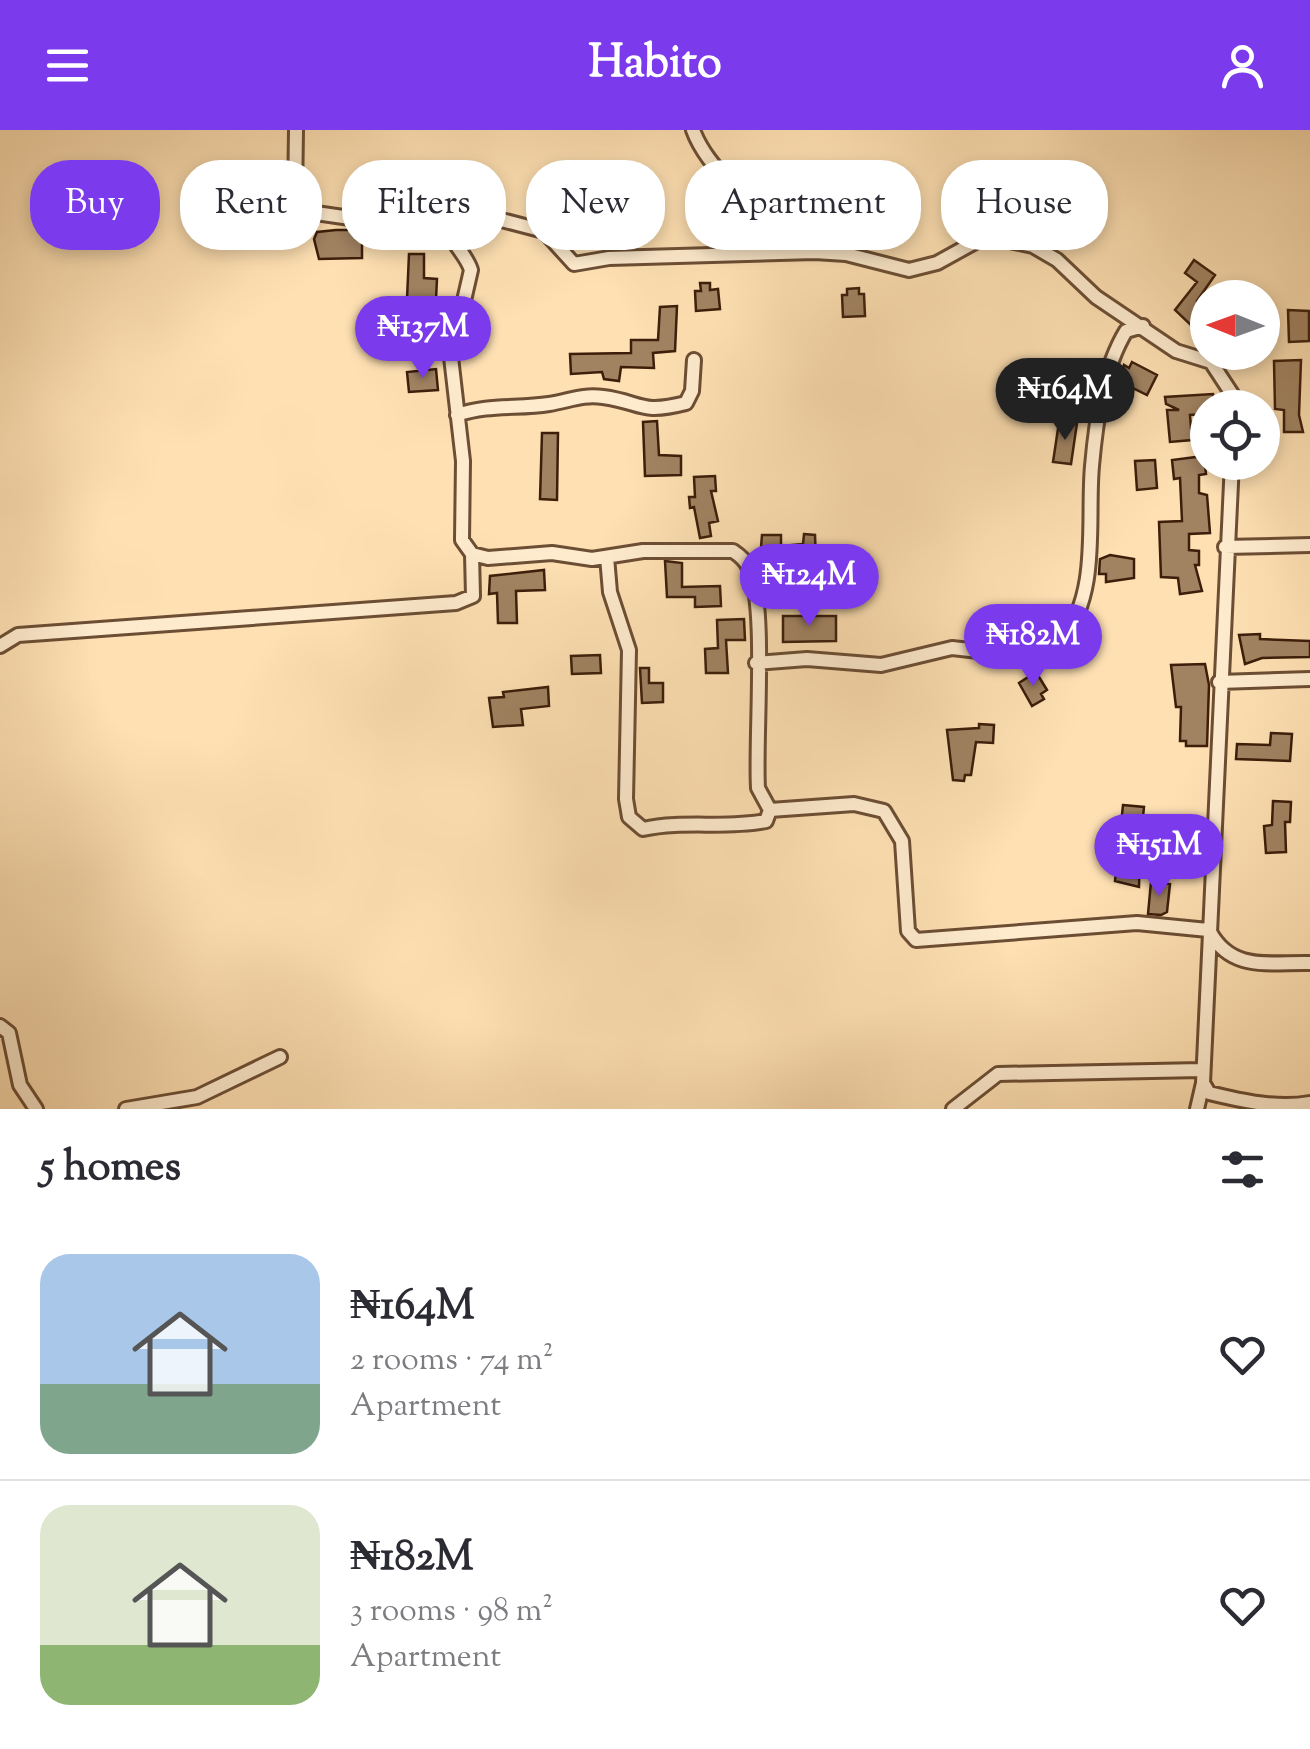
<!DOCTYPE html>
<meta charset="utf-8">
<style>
:root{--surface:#fff;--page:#f7f7f7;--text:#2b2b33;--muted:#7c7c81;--line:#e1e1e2;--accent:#7c3aed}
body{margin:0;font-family:"Sorts Mill Goudy",serif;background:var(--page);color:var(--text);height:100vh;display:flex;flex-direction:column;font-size:38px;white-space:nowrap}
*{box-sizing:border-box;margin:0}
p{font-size:32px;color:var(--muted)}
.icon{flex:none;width:55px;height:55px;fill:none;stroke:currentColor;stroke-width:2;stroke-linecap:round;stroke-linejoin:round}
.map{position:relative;height:979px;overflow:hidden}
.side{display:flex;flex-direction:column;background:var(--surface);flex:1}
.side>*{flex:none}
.banner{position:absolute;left:30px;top:30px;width:1250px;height:90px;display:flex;gap:20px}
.needle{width:65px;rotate:271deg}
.tools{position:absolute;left:1190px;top:150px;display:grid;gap:20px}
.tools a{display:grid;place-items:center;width:90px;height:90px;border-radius:50%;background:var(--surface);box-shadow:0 5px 15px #0003;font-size:50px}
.price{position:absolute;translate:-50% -85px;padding:0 22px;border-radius:35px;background:var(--accent);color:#fff;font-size:32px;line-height:65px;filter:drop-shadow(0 2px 5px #0008)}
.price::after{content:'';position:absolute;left:50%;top:60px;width:30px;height:22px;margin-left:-15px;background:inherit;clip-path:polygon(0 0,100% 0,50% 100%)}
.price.on{background:#222;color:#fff}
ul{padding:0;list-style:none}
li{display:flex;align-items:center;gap:30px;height:250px;padding:0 40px}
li+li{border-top:2px solid var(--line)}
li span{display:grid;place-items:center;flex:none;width:280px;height:200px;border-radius:30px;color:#555}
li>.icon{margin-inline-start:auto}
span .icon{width:120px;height:120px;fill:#fffc;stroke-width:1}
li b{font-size:42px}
h2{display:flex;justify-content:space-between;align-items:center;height:120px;padding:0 40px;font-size:42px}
.chip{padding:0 35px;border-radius:40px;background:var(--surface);box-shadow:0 5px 15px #0003;font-size:35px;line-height:90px}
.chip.on{background:var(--accent);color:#fff}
header{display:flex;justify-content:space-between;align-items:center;height:130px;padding:0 40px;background:var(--accent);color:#fff;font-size:45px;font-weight:800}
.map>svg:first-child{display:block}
.building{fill:#a18362;stroke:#3c1e0a;stroke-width:2.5}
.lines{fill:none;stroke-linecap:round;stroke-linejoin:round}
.street-casing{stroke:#6c4e34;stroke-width:18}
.street{stroke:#feebce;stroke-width:12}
</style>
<header><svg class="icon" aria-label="menu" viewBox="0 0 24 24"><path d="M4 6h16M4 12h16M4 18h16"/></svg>Habito<svg class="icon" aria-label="person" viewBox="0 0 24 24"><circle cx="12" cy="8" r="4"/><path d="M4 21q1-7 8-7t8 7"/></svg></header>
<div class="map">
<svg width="1310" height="979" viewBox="0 0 1310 979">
<rect width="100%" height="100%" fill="#fee0b3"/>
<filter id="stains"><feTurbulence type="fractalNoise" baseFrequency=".002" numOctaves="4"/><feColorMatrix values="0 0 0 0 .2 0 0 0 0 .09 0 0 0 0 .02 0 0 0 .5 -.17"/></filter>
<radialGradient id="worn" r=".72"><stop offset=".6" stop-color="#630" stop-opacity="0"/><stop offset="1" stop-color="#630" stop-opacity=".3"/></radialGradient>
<path class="building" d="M882 53 906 54 904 78 882 81Z
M1031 64 1051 65V76L1076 77 1075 105H1057V95L1035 94 1036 88H1030Z
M868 77V104L840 110V100H851V78Z
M336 100H362V128L319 129 314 109 317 102Z
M409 124H424V148L437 149 436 169H407Z
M1194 130 1215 145 1197 171 1208 183 1195 199 1175 180 1197 152 1185 143Z
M700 153H710V160L718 159 720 179 696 181 695 161H701Z
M859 158V164H864L865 186 843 187 842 165H847V159Z
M677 176 675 221 653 223 654 238 621 237 619 251 604 249 602 242 571 244 570 224 631 223V210H658L660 177Z
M1288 180 1309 181V211L1289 212Z
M1301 230 1299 285 1303 302H1284V280L1275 279 1274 231Z
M1132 232 1157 245 1147 265 1119 251 1124 235 1129 238Z
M436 239 438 260 409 262 407 242Z
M1213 264 1215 278H1208V284L1190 285 1192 310 1170 312 1167 280H1179L1166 274 1165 267Z
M657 291 659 325 681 326V345L645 346 643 292Z
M1059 292 1077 293 1071 334 1053 332Z
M542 303H558L557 370 540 369Z
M1204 326 1206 344 1199 345V363L1207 365 1210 403 1189 404V420L1199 421V435H1195L1202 461 1180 464 1178 448 1161 447 1159 392 1182 391 1180 348 1174 349 1172 330Z
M1155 330 1157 358 1137 360 1135 331Z
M715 346 716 361H711L718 391 709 393 711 406 700 408 694 377 690 378 689 367H695L694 347Z
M804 404 815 405 816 432 768 434V430H760L762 405H781V416L803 414Z
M1110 425 1134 429V448L1106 452V444H1099L1100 429Z
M665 431 682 433V457L720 456 721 476 695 477V467H667Z
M544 440 545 460 516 461 517 493H498L497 463 489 464 490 446Z
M783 486H836V511L783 512Z
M744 489 745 510H726L728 543H706L705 519 718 518 717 490Z
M1260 504V509L1310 511V527L1262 528 1245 534 1239 505Z
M600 525 601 543 572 544 571 526Z
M1205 534 1209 555 1207 616H1186V611H1180L1181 577H1176L1171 535Z
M640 538H649V553H663V572L642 573Z
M1036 542 1047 560 1041 564 1044 569 1032 576 1019 553Z
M548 557 549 576 521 579 523 595 493 597 489 568 504 567 503 562Z
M979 594 994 595 993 613 976 612 971 645H965L964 651 953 650 947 600 979 598Z
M1271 603 1292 604 1290 631 1236 629 1237 614 1270 615Z
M1273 671 1291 672 1290 692H1285L1286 722 1266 723 1264 696 1272 695Z
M1123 675 1144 677 1142 697 1170 700 1167 721 1140 719 1139 757 1115 751Z
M1151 752 1170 754 1167 782 1161 785 1148 784Z"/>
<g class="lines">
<defs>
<path id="street" d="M296 0 295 70 302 81 371 91 417 83 490 87 544 101 574 134 609 128 815 122 846 124 909 140 937 133 986 106 1033 116 1057 130 1096 167 1176 221 1211 232 1232 264 1234 278
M693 0C710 47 764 73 770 122
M450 84C441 107 465 120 471 140L451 227 463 331 462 410 472 424 488 428 552 423 592 429 643 421H733C739 425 746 431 749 438 767 474 755 609 758 658L770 680
M457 285C488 274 518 279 549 274 569 271 582 264 603 267 642 272 639 285 686 273L692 261 694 230
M1225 417 1310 415
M607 427 610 462 629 520 626 669 629 687 643 699C684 690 725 699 766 691L770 680 854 674 884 681 902 711 908 801 916 810 1137 793 1208 800
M0 516 18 505 456 473 473 466 472 424
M756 533 807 529 881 535 952 518 979 521 1062 509C1100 464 1087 390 1092 336 1096 291 1103 239 1126 201L1143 196
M1219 552 1310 549
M1210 802C1232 842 1269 832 1310 833
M0 896 9 903 20 955 36 979
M1203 953 1209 963C1242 971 1277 979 1310 973
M126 979 197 967 280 927
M953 979 998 944 1202 940
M1197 979 1203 953 1232 332"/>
</defs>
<use href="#street" class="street-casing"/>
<use href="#street" class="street"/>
</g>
<rect width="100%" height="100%" filter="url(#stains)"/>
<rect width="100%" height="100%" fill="url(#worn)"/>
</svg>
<div class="tools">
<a><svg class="needle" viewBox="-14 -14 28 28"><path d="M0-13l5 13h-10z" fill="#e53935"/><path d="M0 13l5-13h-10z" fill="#7c7c81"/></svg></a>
<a><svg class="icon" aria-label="locate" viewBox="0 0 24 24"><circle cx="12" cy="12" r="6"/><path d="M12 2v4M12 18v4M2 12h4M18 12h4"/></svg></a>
</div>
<b class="price" style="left:423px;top:251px">₦137M</b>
<b class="price on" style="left:1065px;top:313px">₦164M</b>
<b class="price" style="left:809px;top:499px">₦124M</b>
<b class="price" style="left:1033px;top:559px">₦182M</b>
<b class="price" style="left:1159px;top:769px">₦151M</b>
<div class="banner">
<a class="chip on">Buy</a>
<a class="chip">Rent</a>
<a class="chip">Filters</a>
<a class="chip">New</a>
<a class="chip">Apartment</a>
<a class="chip">House</a>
</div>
</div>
<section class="side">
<h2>5 homes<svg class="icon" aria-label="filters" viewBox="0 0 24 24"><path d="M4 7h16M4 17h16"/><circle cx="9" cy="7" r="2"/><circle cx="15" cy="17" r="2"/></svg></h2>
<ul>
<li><span style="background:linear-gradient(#a9c7e8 65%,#7fa58c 0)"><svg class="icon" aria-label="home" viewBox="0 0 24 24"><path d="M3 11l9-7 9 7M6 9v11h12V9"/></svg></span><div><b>₦164M</b><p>2 rooms · 74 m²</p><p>Apartment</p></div><svg class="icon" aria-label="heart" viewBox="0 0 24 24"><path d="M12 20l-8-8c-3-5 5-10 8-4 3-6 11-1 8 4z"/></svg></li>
<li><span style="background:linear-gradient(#dfe7d0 70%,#8fb573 0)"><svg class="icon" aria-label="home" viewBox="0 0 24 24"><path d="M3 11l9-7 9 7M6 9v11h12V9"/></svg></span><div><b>₦182M</b><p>3 rooms · 98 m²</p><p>Apartment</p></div><svg class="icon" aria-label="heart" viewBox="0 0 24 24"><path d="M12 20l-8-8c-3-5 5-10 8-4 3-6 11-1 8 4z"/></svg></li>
</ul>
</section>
